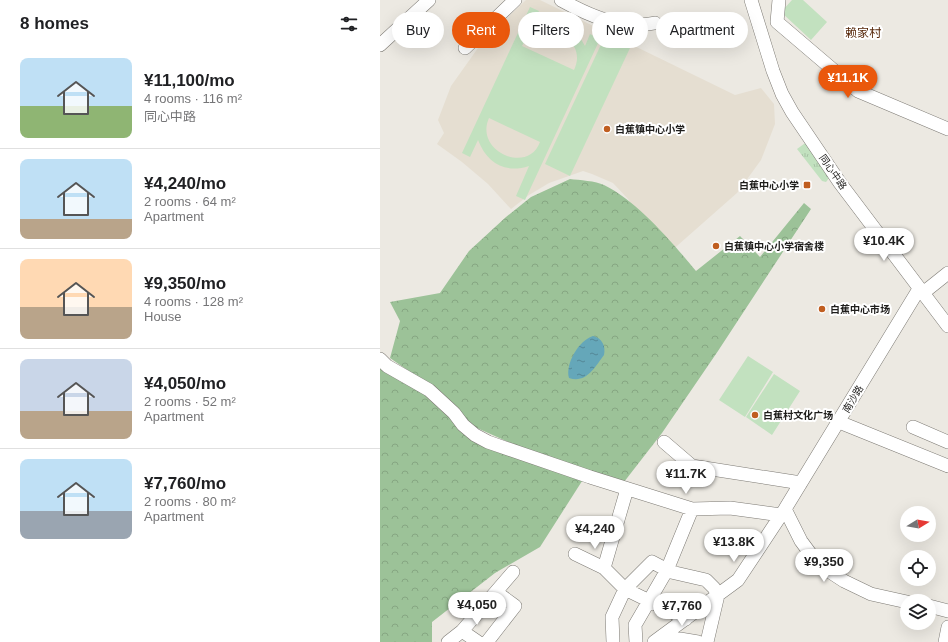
<!DOCTYPE html>
<meta charset="utf-8">
<style>
:root{--surface:#fff;--page:#f6f6f6;--text:#202124;--muted:#757577;--line:#e0e0e0;--accent:#ea580c}
body{margin:0;font-family:Helvetica,"Noto Sans SC",sans-serif;background:var(--page);color:var(--text);height:100vh;display:flex;flex-direction:column;font-size:15px;white-space:nowrap}
*{box-sizing:border-box;margin:0}
p{font-size:13px;color:var(--muted)}
.icon{flex:none;width:22px;height:22px;fill:none;stroke:currentColor;stroke-width:2;stroke-linecap:round;stroke-linejoin:round}
.map{position:relative;flex:1;overflow:hidden}
.side{display:flex;flex-direction:column;background:var(--surface);width:380px}
.side>*{flex:none}
.hud{position:absolute;left:12px;top:12px;width:380px;height:36px;display:flex;gap:8px}
.needle{width:26px;rotate:79deg}
.tools{position:absolute;left:520px;top:506px;display:grid;gap:8px}
.tools a{display:grid;place-items:center;width:36px;height:36px;border-radius:50%;background:var(--surface);box-shadow:0 4px 16px #0002;font-size:20px}
.price{position:absolute;translate:-50% -34px;padding:0 9px;border-radius:14px;background:#fff;color:#222;font-size:13px;line-height:26px;filter:drop-shadow(0 1px 2px #0008)}
.price::after{content:'';position:absolute;left:50%;top:24px;width:12px;height:9px;margin-left:-6px;background:inherit;clip-path:polygon(0 0,100% 0,50% 100%)}
.price.selected{background:var(--accent);color:#fff}
ul{padding:0;list-style:none}
li{display:flex;align-items:center;gap:12px;height:100px;padding:0 20px}
li+li{border-top:1px solid var(--line)}
li span{display:grid;place-items:center;flex:none;width:112px;height:80px;border-radius:8px;color:#555}
li>.icon{margin-inline-start:auto}
span .icon{width:48px;height:48px;fill:#fffc;stroke-width:1}
li b{font-size:17px}
h2{display:flex;justify-content:space-between;align-items:center;height:48px;padding:0 20px;font-size:17px}
.tag{padding:0 14px;border-radius:18px;background:var(--surface);box-shadow:0 4px 16px #0002;font-size:14px;line-height:36px}
.tag.selected{background:var(--accent);color:#fff}
main{display:flex;flex:1;min-height:0}
.map>svg:first-child{display:block}
.built{fill:#e5ded1}
.grass{fill:url(#grass-tufts)}
.forest{fill:url(#forest-crowns)}
.pitch{fill:#c2e1bf;fill-rule:evenodd}
.water{fill:url(#water-ripples)}
.lines{fill:none;stroke-linecap:round;stroke-linejoin:round}
.minor-casing{stroke:#7d7a74;stroke-width:14}
.minor{stroke:#fff;stroke-width:13}
.poi-dot{fill:#c05e20;stroke:#fff;stroke-width:1.5}
.labels{text-anchor:middle;dominant-baseline:central;stroke-width:4;stroke-linejoin:round;paint-order:stroke}
.poi-label{font-size:10px;font-weight:bold;fill:#1f1e1c;stroke:#fff;text-anchor:start}
.street-label{font-size:10px;fill:#1f1e1c;stroke:#fff}
.quarter-label{font-size:12px;fill:#552608;stroke:#fff}
</style>
<main>
<section class="side">
<h2>8 homes<svg class="icon" aria-label="filters" viewBox="0 0 24 24"><path d="M4 7h16M4 17h16"/><circle cx="9" cy="7" r="2"/><circle cx="15" cy="17" r="2"/></svg></h2>
<ul>
<li><span style="background:linear-gradient(#bfe0f5 60%,#8fb573 0)"><svg class="icon" aria-label="home" viewBox="0 0 24 24"><path d="M3 11l9-7 9 7M6 9v11h12V9"/></svg></span><div><b>¥11,100/mo</b><p>4 rooms · 116 m²</p><p>同心中路</p></div></li>
<li><span style="background:linear-gradient(#bfe0f5 75%,#b9a48a 0)"><svg class="icon" aria-label="home" viewBox="0 0 24 24"><path d="M3 11l9-7 9 7M6 9v11h12V9"/></svg></span><div><b>¥4,240/mo</b><p>2 rooms · 64 m²</p><p>Apartment</p></div></li>
<li><span style="background:linear-gradient(#ffd9b3 60%,#b9a48a 0)"><svg class="icon" aria-label="home" viewBox="0 0 24 24"><path d="M3 11l9-7 9 7M6 9v11h12V9"/></svg></span><div><b>¥9,350/mo</b><p>4 rooms · 128 m²</p><p>House</p></div></li>
<li><span style="background:linear-gradient(#c9d6e8 65%,#b9a48a 0)"><svg class="icon" aria-label="home" viewBox="0 0 24 24"><path d="M3 11l9-7 9 7M6 9v11h12V9"/></svg></span><div><b>¥4,050/mo</b><p>2 rooms · 52 m²</p><p>Apartment</p></div></li>
<li><span style="background:linear-gradient(#bfe0f5 65%,#9aa5b1 0)"><svg class="icon" aria-label="home" viewBox="0 0 24 24"><path d="M3 11l9-7 9 7M6 9v11h12V9"/></svg></span><div><b>¥7,760/mo</b><p>2 rooms · 80 m²</p><p>Apartment</p></div></li>
</ul>
</section>
<div class="map">
<svg width="568" height="642" viewBox="0 0 568 642">
<defs>
<pattern id="grass-tufts" width="24" height="20" patternUnits="userSpaceOnUse"><rect width="24" height="20" fill="#c2e1bf"/><path d="M3 7l-1-3M5 7V3M7 7l1-3M15 17l-1-3M17 17v-4M19 17l1-3" fill="none" stroke="#a6c1a4"/></pattern>
<pattern id="forest-crowns" width="20" height="18" patternUnits="userSpaceOnUse"><rect width="20" height="18" fill="#9cc298"/><path d="M2 6a3 3 0 1 1 6 0M12 15a3 3 0 1 1 6 0" fill="none" stroke="#86a682"/></pattern>
<pattern id="water-ripples" width="26" height="14" patternUnits="userSpaceOnUse"><rect width="26" height="14" fill="#65a7b9"/><path d="M2 4q2-2 4 0t4 0M15 11q2-2 4 0t4 0" fill="none" stroke="#538796"/></pattern>
</defs>
<rect width="100%" height="100%" fill="#ece9e2"/>
<path class="built" d="M146 0H160L355 95 381 88 394 104 395 124 381 160 357 193 281 260 273 235 248 199 233 183 212 174 203 171 169 183 149 195 131 209 108 184 82 162 57 144 64 133 58 120 71 86 103 41Z"/>
<path class="grass" d="M428 141 450 177 446 182 442 181 417 149Z"/>
<path class="forest" d="M190 179C199 180 216 181 224 185 257 201 292 242 316 271L360 236 380 257 424 203 431 209 338 351 282 433 244 482 162 457 88 424 59 392 10 358 20 321 10 302 60 293 89 251 126 217 151 197Z
M0 367 39 387 77 424 204 478 160 547 115 573 52 622V642H0Z"/>
<path class="pitch" d="M412 0H423L447 22 431 40 401 12Z
M150 7 159 11 153 24C170 19 187 20 198 35 201 38 203 43 205 46L210 34 220 39 145 200 136 196 149 166C125 174 107 163 98 140L90 157 82 153ZM166 30C188 33 204 49 194 70L142 46C147 36 156 32 166 30ZM109 118 160 142C148 175 94 151 109 118Z
M225 36 250 48 190 176 165 164Z
M368 356 393 372 365 417 339 400Z
M394 374 420 391 392 435 366 417Z"/>
<path class="water" d="M213 336C222 338 226 346 224 355 215 367 206 384 189 378 185 364 199 340 213 336Z"/>
<g class="lines">
<defs>
<path id="minor" d="M181 0C210 16 241 30 275 23
M371 0 393 71 402 94 412 112 460 183 568 326
M399 0 397 22 478 91 568 129
M0 45 49 0
M85 48 135 0
M543 293 568 273
M0 359 7 366 49 390 74 413 83 425 95 435 108 442 210 477 312 509 350 508 401 515
M459 422 568 466
M533 427 568 442
M284 442 312 466 421 483
M405 509 421 541 438 564 464 581 491 594 527 602
M195 554 224 568 245 589 306 619
M224 568 247 489
M549 606 568 611
M82 631 98 642
M282 636 318 642
M68 642 82 631 133 572
M107 642 135 606 116 592
M233 642 232 617 245 589 272 562 291 572 326 580 334 588 338 595 327 642
M256 642 255 625 287 570 312 509
M274 642 358 580 405 509 539 289
M565 642 568 627"/>
</defs>
<use href="#minor" class="minor-casing"/>
<use href="#minor" class="minor"/>
</g>
<g class="poi-dot">
<circle cx="227" cy="129" r="4"/>
<rect x="423" y="181" width="8" height="8" rx="2"/>
<circle cx="336" cy="246" r="4"/>
<circle cx="442" cy="309" r="4"/>
<circle cx="375" cy="415" r="4"/>
</g>
<g class="labels">
<g class="poi-label">
<text x="235" y="129">白蕉镇中心小学</text>
<text x="419" y="185" text-anchor="end">白蕉中心小学</text>
<text x="344" y="246">白蕉镇中心小学宿舍楼</text>
<text x="450" y="309">白蕉中心市场</text>
<text x="383" y="415">白蕉村文化广场</text>
</g>
<g class="street-label">
<text transform="translate(453 172) rotate(55)">同心中路</text>
<text transform="translate(473 399) rotate(-59)">南沙路</text>
</g>
<g class="quarter-label">
<text x="483" y="33">赖家村</text>
</g>
</g>
</svg>
<div class="tools">
<a><svg class="needle" viewBox="-14 -14 28 28"><path d="M0-13l5 13h-10z" fill="#e53935"/><path d="M0 13l5-13h-10z" fill="#757577"/></svg></a>
<a><svg class="icon" aria-label="locate" viewBox="0 0 24 24"><circle cx="12" cy="12" r="6"/><path d="M12 2v4M12 18v4M2 12h4M18 12h4"/></svg></a>
<a><svg class="icon" aria-label="layers" viewBox="0 0 24 24"><path d="M12 4l9 5-9 5-9-5zM3 14l9 5 9-5"/></svg></a>
</div>
<b class="price selected" style="left:468px;top:99px">¥11.1K</b>
<b class="price" style="left:504px;top:262px">¥10.4K</b>
<b class="price" style="left:306px;top:495px">¥11.7K</b>
<b class="price" style="left:215px;top:550px">¥4,240</b>
<b class="price" style="left:354px;top:563px">¥13.8K</b>
<b class="price" style="left:444px;top:583px">¥9,350</b>
<b class="price" style="left:97px;top:626px">¥4,050</b>
<b class="price" style="left:302px;top:627px">¥7,760</b>
<div class="hud">
<a class="tag">Buy</a>
<a class="tag selected">Rent</a>
<a class="tag">Filters</a>
<a class="tag">New</a>
<a class="tag">Apartment</a>
</div>
</div>
</main>
